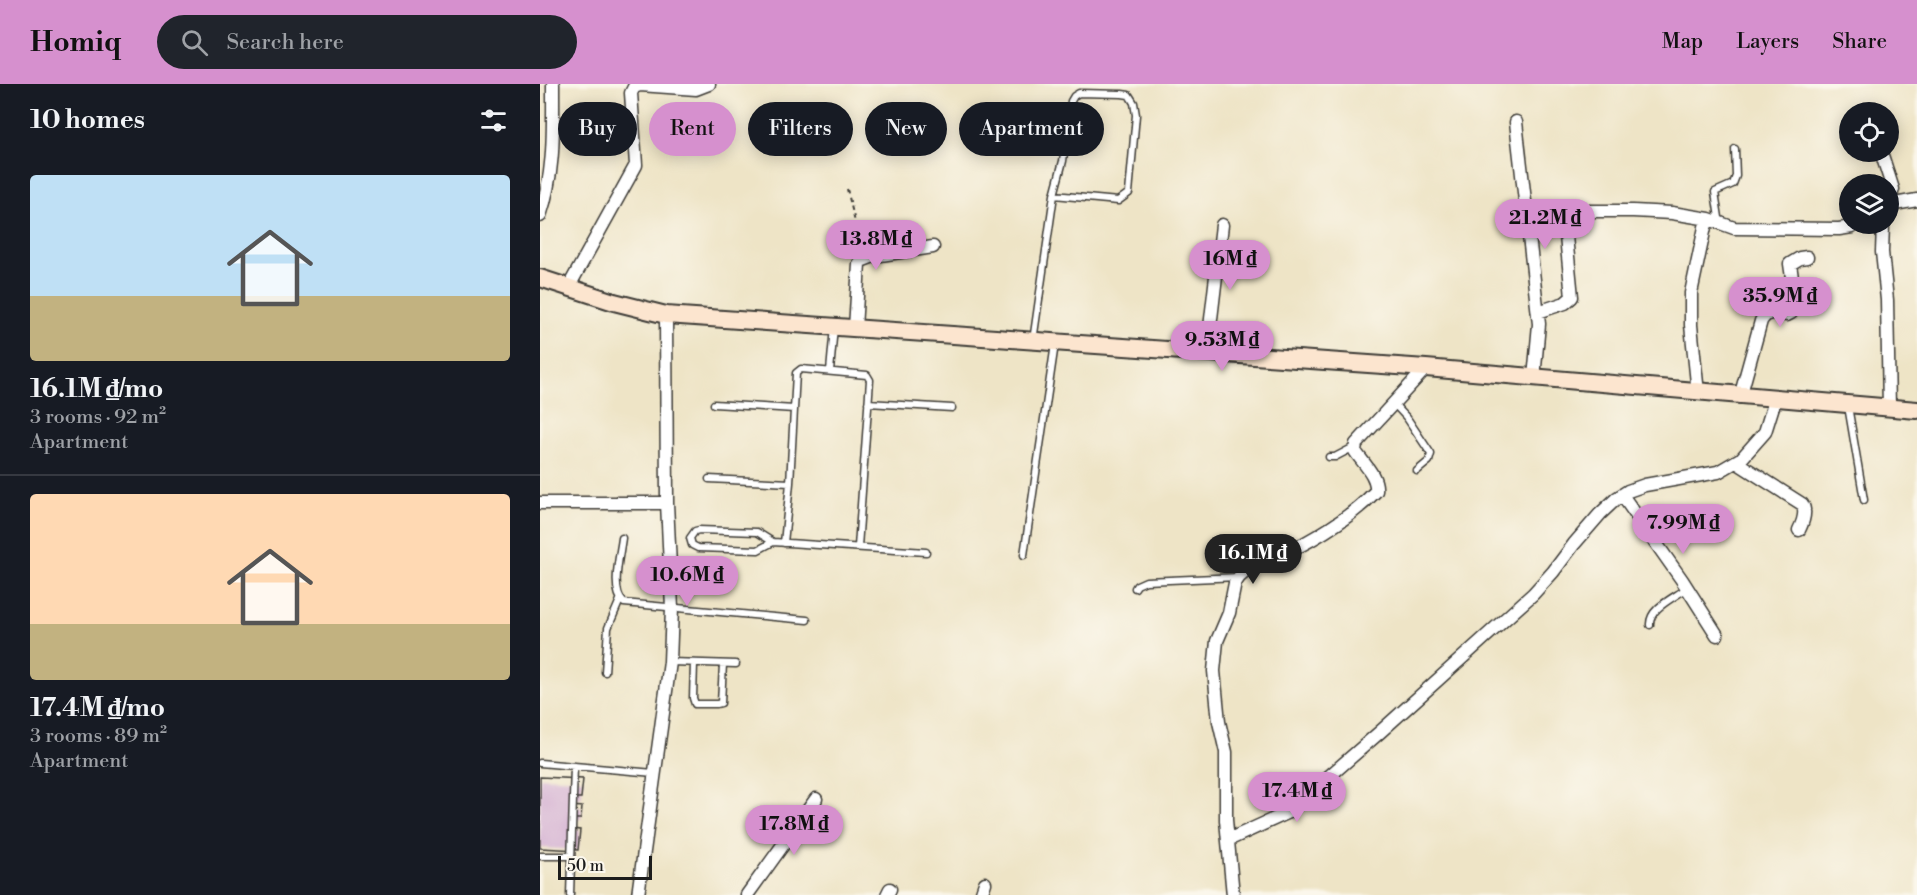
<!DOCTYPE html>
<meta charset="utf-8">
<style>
:root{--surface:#171b24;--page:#20242c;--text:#f1f3f6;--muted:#9ea1a6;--line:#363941;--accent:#d690ce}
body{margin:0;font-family:"Libre Bodoni",serif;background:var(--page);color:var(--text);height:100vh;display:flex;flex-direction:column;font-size:22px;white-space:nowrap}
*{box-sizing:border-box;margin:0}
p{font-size:20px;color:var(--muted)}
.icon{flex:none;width:33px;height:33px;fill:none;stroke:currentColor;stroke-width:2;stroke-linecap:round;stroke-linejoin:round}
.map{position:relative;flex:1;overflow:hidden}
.panel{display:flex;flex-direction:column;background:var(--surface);width:540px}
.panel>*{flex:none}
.guide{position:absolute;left:18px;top:18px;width:570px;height:54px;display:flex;gap:12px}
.fabs{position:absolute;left:1299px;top:18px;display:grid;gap:12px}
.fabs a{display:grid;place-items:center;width:60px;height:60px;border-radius:50%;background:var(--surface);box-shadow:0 3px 15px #0003;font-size:30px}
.scale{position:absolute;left:18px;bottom:15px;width:94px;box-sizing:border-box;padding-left:6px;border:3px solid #1c1c1c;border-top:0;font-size:16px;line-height:21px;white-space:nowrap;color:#1c1c1c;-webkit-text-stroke:4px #fbf7ec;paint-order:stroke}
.price{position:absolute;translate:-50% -51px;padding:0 14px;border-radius:21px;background:var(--accent);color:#111;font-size:20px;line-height:39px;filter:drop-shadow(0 2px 3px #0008)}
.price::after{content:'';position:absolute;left:50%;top:36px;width:18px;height:14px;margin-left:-9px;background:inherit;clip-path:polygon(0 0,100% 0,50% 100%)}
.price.active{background:#222;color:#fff}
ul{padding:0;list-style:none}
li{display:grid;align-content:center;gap:12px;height:318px;padding:0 30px}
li+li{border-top:2px solid var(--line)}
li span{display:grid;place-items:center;height:186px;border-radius:6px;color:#555}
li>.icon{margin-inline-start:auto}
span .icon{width:108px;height:108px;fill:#fffc;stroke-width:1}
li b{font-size:26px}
h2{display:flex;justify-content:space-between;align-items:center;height:72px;padding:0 30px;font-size:26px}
.tag{padding:0 21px;border-radius:27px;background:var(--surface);box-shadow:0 3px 15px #0003;font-size:21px;line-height:54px}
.tag.active{background:var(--accent);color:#111}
header{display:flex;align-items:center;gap:36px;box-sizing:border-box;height:84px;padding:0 30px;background:var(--accent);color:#111}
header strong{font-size:28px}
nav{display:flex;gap:33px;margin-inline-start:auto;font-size:21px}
.search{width:420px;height:54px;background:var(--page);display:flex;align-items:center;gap:15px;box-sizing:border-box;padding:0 21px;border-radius:33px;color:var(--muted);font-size:22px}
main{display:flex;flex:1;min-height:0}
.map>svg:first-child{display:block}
.building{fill:#d3afd1}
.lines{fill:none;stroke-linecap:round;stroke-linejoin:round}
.lane-casing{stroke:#3c3a36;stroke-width:9}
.street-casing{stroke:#3c3a36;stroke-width:15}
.secondary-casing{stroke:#3c3a36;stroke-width:20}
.path{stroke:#3c3a36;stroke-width:2;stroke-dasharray:4.5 4.5;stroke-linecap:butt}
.lane{stroke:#fff;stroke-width:6}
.street{stroke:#fff;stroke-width:12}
.secondary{stroke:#fce5cf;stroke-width:16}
</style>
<header>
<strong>Homiq</strong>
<div class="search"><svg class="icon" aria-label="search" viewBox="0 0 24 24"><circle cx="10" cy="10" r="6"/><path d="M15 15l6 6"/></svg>Search here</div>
<nav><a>Map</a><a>Layers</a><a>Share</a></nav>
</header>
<main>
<section class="panel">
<h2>10 homes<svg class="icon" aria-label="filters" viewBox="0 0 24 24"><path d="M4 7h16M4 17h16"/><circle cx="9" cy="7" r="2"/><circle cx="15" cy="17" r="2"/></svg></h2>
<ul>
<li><span style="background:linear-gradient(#bfe0f5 65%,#c2b280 0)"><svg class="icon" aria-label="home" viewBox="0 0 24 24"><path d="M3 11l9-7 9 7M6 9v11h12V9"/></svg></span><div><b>16.1M ₫/mo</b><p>3 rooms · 92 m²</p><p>Apartment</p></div></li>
<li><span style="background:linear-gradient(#ffd9b3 70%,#c2b280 0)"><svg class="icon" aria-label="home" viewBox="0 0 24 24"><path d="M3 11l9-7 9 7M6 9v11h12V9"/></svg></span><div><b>17.4M ₫/mo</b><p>3 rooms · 89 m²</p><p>Apartment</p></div></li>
</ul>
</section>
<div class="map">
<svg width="1377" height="811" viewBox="0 0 1377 811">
<rect width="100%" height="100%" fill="#fbf7ec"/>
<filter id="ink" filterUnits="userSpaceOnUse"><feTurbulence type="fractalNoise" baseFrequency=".0167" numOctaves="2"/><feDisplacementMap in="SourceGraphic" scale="12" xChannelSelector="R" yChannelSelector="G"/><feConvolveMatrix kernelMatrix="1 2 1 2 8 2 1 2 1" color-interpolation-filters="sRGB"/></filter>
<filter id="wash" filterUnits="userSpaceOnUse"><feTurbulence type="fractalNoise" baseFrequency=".008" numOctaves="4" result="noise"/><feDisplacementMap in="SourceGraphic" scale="24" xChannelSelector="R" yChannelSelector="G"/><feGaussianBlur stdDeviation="1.35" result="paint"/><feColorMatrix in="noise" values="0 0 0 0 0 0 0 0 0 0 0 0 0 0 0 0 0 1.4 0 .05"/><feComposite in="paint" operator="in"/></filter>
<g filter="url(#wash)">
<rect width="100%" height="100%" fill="#eee4c6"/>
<g id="blocks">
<path class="building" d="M0 693 43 695 41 714H33L32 722 42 723 41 735H33L32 745 40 746 38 766 0 764Z"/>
</g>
</g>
<g filter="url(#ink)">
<use href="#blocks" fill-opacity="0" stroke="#3c3a36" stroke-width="1.5"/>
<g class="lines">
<defs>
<path id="lane" d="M539 9 582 10 589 11 594 19 596 31 589 109 578 117 514 111 523 77 531 17 534 12Z
M1180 140 1175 108 1193 100 1196 92 1195 65
M493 257 514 111
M290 287 294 243
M328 319 412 324
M174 320 254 325
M854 320 867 334 891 370 889 377 877 387
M1308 322 1324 416
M789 373H795L814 363
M169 395 250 399
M82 454C80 471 70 507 84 519L267 536
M233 458 218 466 158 464 152 461 150 454 155 447 159 446 217 448 233 458 386 468
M244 459 250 399 256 289 261 285 327 291 330 296 318 463
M484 471 515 260
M595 504 597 501 606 497 698 493
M1110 541C1109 524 1134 514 1147 504
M130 578 196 580
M154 579 153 614 155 620H177L181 619 183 580
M65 588 68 544 80 516
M0 679 114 689
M0 772H31
M30 811 34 682"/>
<path id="street" d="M976 38 999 240 994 294
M1341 68 1353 105 1348 122
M1349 121 1377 116
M0 132C15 87 13 46 13 0
M1343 140 1342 168 1347 216 1349 324
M28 204 96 81 91 9 94 3 100 1 156 5 169 0
M998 228 1025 219 1032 213 1024 132 1027 127H1093L1132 129 1169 135 1194 144 1299 145 1312 143
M315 244 319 180 321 177 334 172 393 163
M667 269 682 141
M1158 309 1151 241V209L1165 143 1169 135
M1200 313 1221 237C1228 226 1234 228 1247 231L1251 229 1256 221 1250 180 1260 174 1267 173
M1196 378 1262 420C1267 428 1263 438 1259 446
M1082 411 1142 496 1177 551
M0 419H127
M688 756 747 729 840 648 993 510 1013 488 1034 460 1060 430 1077 414 1088 407 1105 401 1178 388 1202 374 1225 348 1235 316
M98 811 130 578 132 524 127 419 126 231
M207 811 276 715
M347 811 350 805
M441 811 445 799
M693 811 686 736V668L679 638 674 587 677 557 689 529 695 499 699 493 706 487C752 468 802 443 836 407 838 392 822 378 815 367L816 360 886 284"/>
<path id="secondary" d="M0 194 74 218 126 231 886 284 1377 326"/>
</defs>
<use href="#lane" class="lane-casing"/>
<use href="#street" class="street-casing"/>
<use href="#secondary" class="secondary-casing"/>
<path class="path" d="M307 105 321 163"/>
<use href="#lane" class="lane"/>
<use href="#street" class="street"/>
<use href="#secondary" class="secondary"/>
</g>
</g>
</svg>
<div class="fabs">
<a><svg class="icon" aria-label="locate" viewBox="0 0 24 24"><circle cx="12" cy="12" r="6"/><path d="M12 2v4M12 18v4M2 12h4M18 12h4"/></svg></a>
<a><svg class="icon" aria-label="layers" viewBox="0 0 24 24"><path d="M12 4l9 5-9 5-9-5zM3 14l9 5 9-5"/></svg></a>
</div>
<div class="scale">50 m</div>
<b class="price" style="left:1005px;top:166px">21.2M ₫</b>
<b class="price" style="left:336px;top:187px">13.8M ₫</b>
<b class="price" style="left:690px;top:207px">16M ₫</b>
<b class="price" style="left:1240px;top:244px">35.9M ₫</b>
<b class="price" style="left:682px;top:288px">9.53M ₫</b>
<b class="price" style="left:1143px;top:471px">7.99M ₫</b>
<b class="price active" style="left:713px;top:501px">16.1M ₫</b>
<b class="price" style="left:147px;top:523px">10.6M ₫</b>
<b class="price" style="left:757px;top:739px">17.4M ₫</b>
<b class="price" style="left:254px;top:772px">17.8M ₫</b>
<div class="guide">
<a class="tag">Buy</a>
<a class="tag active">Rent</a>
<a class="tag">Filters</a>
<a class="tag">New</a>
<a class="tag">Apartment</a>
</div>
</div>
</main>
